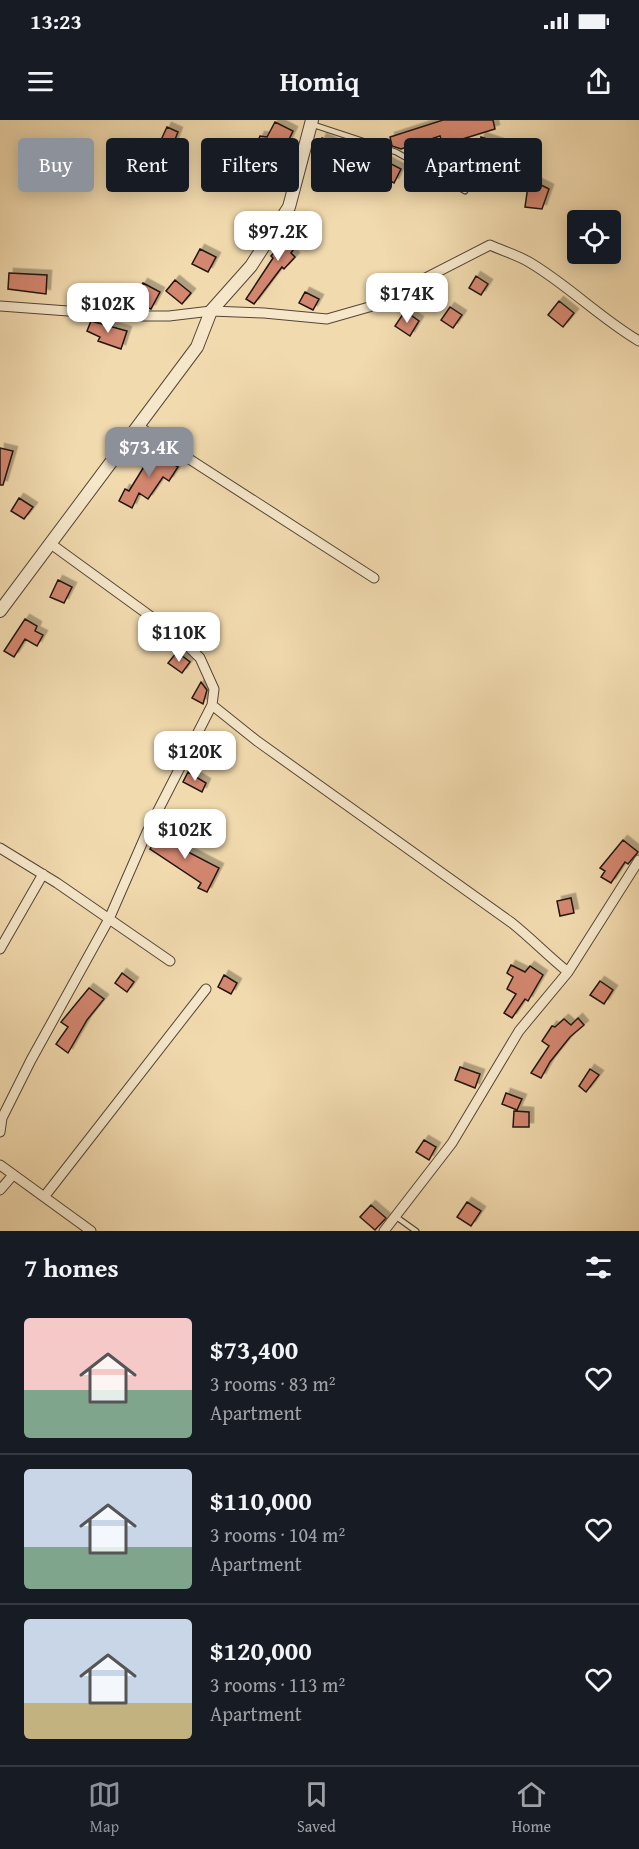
<!DOCTYPE html>
<meta charset="utf-8">
<style>
:root{--surface:#171b24;--page:#242831;--text:#f1f3f6;--muted:#9ea1a6;--line:#363941;--accent:#8c9099}
body{margin:0;font-family:"Gentium Book Plus",serif;background:var(--page);color:var(--text);height:100vh;display:flex;flex-direction:column;font-size:22px;white-space:nowrap}
*{box-sizing:border-box;margin:0}
p{font-size:20px;color:var(--muted)}
.icon{flex:none;width:33px;height:33px;fill:none;stroke:currentColor;stroke-width:2;stroke-linecap:round;stroke-linejoin:round}
.map{position:relative;height:1111px;overflow:hidden}
.details{display:flex;flex-direction:column;background:var(--surface);flex:1}
.details>*{flex:none}
.hud{position:absolute;left:18px;top:18px;width:603px;height:54px;display:flex;gap:12px}
.buttons{position:absolute;left:567px;top:90px;display:grid;gap:12px}
.buttons a{display:grid;place-items:center;width:54px;height:54px;border-radius:6px;background:var(--surface);box-shadow:0 3px 15px #0003;font-size:30px}
.price{position:absolute;translate:-50% -51px;padding:0 14px;border-radius:12px;background:#fff;color:#222;font-size:20px;line-height:39px;filter:drop-shadow(0 2px 3px #0008)}
.price::after{content:'';position:absolute;left:50%;top:36px;width:18px;height:14px;margin-left:-9px;background:inherit;clip-path:polygon(0 0,100% 0,50% 100%)}
.price.active{background:var(--accent);color:#fff}
ul{padding:0;list-style:none}
li{display:flex;align-items:center;gap:18px;height:150px;padding:0 24px}
li+li{border-top:2px solid var(--line)}
li span{display:grid;place-items:center;flex:none;width:168px;height:120px;border-radius:6px;color:#555}
li>.icon{margin-inline-start:auto}
span .icon{width:72px;height:72px;fill:#fffc;stroke-width:1}
li b{font-size:26px}
h2{display:flex;justify-content:space-between;align-items:center;height:72px;padding:0 24px;font-size:26px}
.tag{padding:0 21px;border-radius:6px;background:var(--surface);box-shadow:0 3px 15px #0003;font-size:21px;line-height:54px}
.tag.active{background:var(--accent);color:#fff}
.status{display:flex;justify-content:space-between;align-items:center;height:42px;padding:0 30px;background:var(--surface);direction:ltr}
.status svg{height:16px;fill:currentColor}
header{display:flex;justify-content:space-between;align-items:center;height:78px;padding:0 24px;background:var(--surface);font-size:27px;font-weight:600}
.tab-bar{display:flex;justify-content:space-around;align-items:center;height:84px;border-top:2px solid var(--line);background:var(--surface);font-size:16px;color:var(--muted)}
.tab-bar a{display:grid;justify-items:center;gap:3px}
.tab-bar .active{color:var(--accent)}
.map>svg:first-child{display:block}
.building{fill:#d4876f;stroke:#20150f;stroke-width:1.5;filter:url(#shadow)}
.lines{fill:none;stroke-linecap:round;stroke-linejoin:round}
.service-casing{stroke:#544637;stroke-width:7}
.minor-casing{stroke:#544637;stroke-width:11}
.tertiary-casing{stroke:#544637;stroke-width:14}
.service{stroke:#f6e7ca;stroke-width:4.5}
.minor{stroke:#f6e7ca;stroke-width:9}
.tertiary{stroke:#f6e7ca;stroke-width:12}
</style>
<div class="status"><b>13:23</b><svg viewBox="0 0 49 12"><path d="M0 12V9h3v3zM5 12V6h3v6zM10 12V3h3v9zM15 12V0h3v12zM26 1h20v11H26zM47 4h2v5h-2z"/></svg></div>
<header><svg class="icon" aria-label="menu" viewBox="0 0 24 24"><path d="M4 6h16M4 12h16M4 18h16"/></svg>Homiq<svg class="icon" aria-label="share" viewBox="0 0 24 24"><path d="M12 15V3M7 8l5-5 5 5M5 13v7h14v-7"/></svg></header>
<div class="map">
<svg width="639" height="1111" viewBox="0 0 639 1111">
<defs>
<filter id="shadow"><feDropShadow dx="4.5" dy="-4.5" stdDeviation="0" flood-color="#0004"/></filter>
</defs>
<rect width="100%" height="100%" fill="#f1daae"/>
<filter id="stains"><feTurbulence type="fractalNoise" baseFrequency=".00333" numOctaves="4"/><feColorMatrix values="0 0 0 0 .2 0 0 0 0 .09 0 0 0 0 .02 0 0 0 .5 -.17"/></filter>
<radialGradient id="worn" r=".72"><stop offset=".6" stop-color="#630" stop-opacity="0"/><stop offset="1" stop-color="#630" stop-opacity=".3"/></radialGradient>
<path class="building" d="M443 0H493L495 9 443 25 440 16 401 29 392 26 390 17Z
M275 2 293 11 279 40 255 28 260 16 267 17Z
M167 7 178 12 172 27 160 22Z
M481 17 499 23 494 38 476 32Z
M322 18 344 28 336 47 342 50 336 64 321 57 328 41 315 35Z
M370 33 401 49 394 63 363 46Z
M525 48 534 52 531 60 549 69 542 89 525 87 528 66 519 62Z
M306 101 310 105 291 133 295 137 284 149 282 147 254 184 246 179 273 138 271 136 295 109Z
M200 129 216 137 208 152 192 144Z
M9 153 47 155 46 174 8 169Z
M476 156 488 164 481 175 469 168Z
M175 160 191 173 182 184 166 171Z
M143 163 160 172 151 189 133 181Z
M305 172 319 179 313 190 299 183Z
M559 181 574 193 563 207 548 195Z
M450 187 462 195 453 208 441 200Z
M405 191 419 201 410 216 395 206Z
M91 201 127 211 121 229 98 221 100 217 87 211Z
M0 328 13 331 3 365H0Z
M152 330 178 347 169 361 163 357 148 379 139 373 132 388 119 381 125 369 129 371 145 345 143 344Z
M19 378 33 387 24 399 11 391Z
M58 460 72 467 64 483 50 477Z
M25 499 37 506 35 511 43 515 37 526 25 519 14 537 4 531Z
M177 532 190 542 182 553 168 543Z
M201 562 207 570 203 584 192 578Z
M188 652 206 663 202 672 183 662Z
M162 711 189 730 188 732 219 748 207 772 198 768 201 763 150 729Z
M623 720 638 732 628 744 625 742 611 763 601 757 605 751 600 748Z
M571 778 574 793 560 796 557 781Z
M511 845 525 852 530 846 543 855 528 881 525 879 512 898 504 893 516 874 507 869 513 857 507 853Z
M122 853 134 862 127 872 115 863Z
M224 855 237 863 231 874 218 867Z
M600 861 613 870 604 884 590 875Z
M89 868 104 879 87 900 68 933 56 924 68 907 61 902Z
M578 898 584 905 570 917 550 942 541 958 531 953 549 926 542 921 552 906 555 907 564 899 571 905Z
M460 947 480 954 475 968 455 960Z
M590 949 599 955 586 972 579 966Z
M506 973 522 979 517 990 502 984Z
M514 991 529 992V1007H513Z
M424 1020 436 1027 429 1040 416 1032Z
M467 1082 481 1091 471 1106 457 1097Z
M371 1085 386 1098 375 1110 360 1097Z"/>
<g class="lines">
<defs>
<path id="service" d="M311 4 396 32 465 71
M395 1096 416 1111"/>
<path id="minor" d="M0 186 136 196H169L211 191 264 193 327 199 369 187 490 125C503 131 517 135 529 142 568 165 600 198 639 221
M138 306 374 458
M212 585 257 621 512 803C532 819 548 836 568 852
M0 728 57 763 170 841
M0 829 43 754
M0 1012 2 998 31 940 109 799 147 712 212 585 214 569 200 538 179 517 51 424
M0 1045 91 1111
M0 1070 13 1055
M44 1077 206 869
M384 1111 452 1023 519 911 568 852 639 740"/>
<path id="tertiary" d="M0 491 197 227 211 191 251 146 289 87 312 0"/>
</defs>
<use href="#service" class="service-casing"/>
<use href="#minor" class="minor-casing"/>
<use href="#tertiary" class="tertiary-casing"/>
<use href="#service" class="service"/>
<use href="#minor" class="minor"/>
<use href="#tertiary" class="tertiary"/>
</g>
<rect width="100%" height="100%" filter="url(#stains)"/>
<rect width="100%" height="100%" fill="url(#worn)"/>
</svg>
<div class="buttons">
<a><svg class="icon" aria-label="locate" viewBox="0 0 24 24"><circle cx="12" cy="12" r="6"/><path d="M12 2v4M12 18v4M2 12h4M18 12h4"/></svg></a>
</div>
<b class="price" style="left:278px;top:142px">$97.2K</b>
<b class="price" style="left:407px;top:204px">$174K</b>
<b class="price" style="left:108px;top:214px">$102K</b>
<b class="price active" style="left:149px;top:358px">$73.4K</b>
<b class="price" style="left:179px;top:543px">$110K</b>
<b class="price" style="left:195px;top:662px">$120K</b>
<b class="price" style="left:185px;top:740px">$102K</b>
<div class="hud">
<a class="tag active">Buy</a>
<a class="tag">Rent</a>
<a class="tag">Filters</a>
<a class="tag">New</a>
<a class="tag">Apartment</a>
</div>
</div>
<section class="details">
<h2>7 homes<svg class="icon" aria-label="filters" viewBox="0 0 24 24"><path d="M4 7h16M4 17h16"/><circle cx="9" cy="7" r="2"/><circle cx="15" cy="17" r="2"/></svg></h2>
<ul>
<li><span style="background:linear-gradient(#f6c9c9 60%,#7fa58c 0)"><svg class="icon" aria-label="home" viewBox="0 0 24 24"><path d="M3 11l9-7 9 7M6 9v11h12V9"/></svg></span><div><b>$73,400</b><p>3 rooms · 83 m²</p><p>Apartment</p></div><svg class="icon" aria-label="heart" viewBox="0 0 24 24"><path d="M12 20l-8-8c-3-5 5-10 8-4 3-6 11-1 8 4z"/></svg></li>
<li><span style="background:linear-gradient(#c9d6e8 65%,#7fa58c 0)"><svg class="icon" aria-label="home" viewBox="0 0 24 24"><path d="M3 11l9-7 9 7M6 9v11h12V9"/></svg></span><div><b>$110,000</b><p>3 rooms · 104 m²</p><p>Apartment</p></div><svg class="icon" aria-label="heart" viewBox="0 0 24 24"><path d="M12 20l-8-8c-3-5 5-10 8-4 3-6 11-1 8 4z"/></svg></li>
<li><span style="background:linear-gradient(#c9d6e8 70%,#c2b280 0)"><svg class="icon" aria-label="home" viewBox="0 0 24 24"><path d="M3 11l9-7 9 7M6 9v11h12V9"/></svg></span><div><b>$120,000</b><p>3 rooms · 113 m²</p><p>Apartment</p></div><svg class="icon" aria-label="heart" viewBox="0 0 24 24"><path d="M12 20l-8-8c-3-5 5-10 8-4 3-6 11-1 8 4z"/></svg></li>
</ul>
</section>
<nav class="tab-bar">
<a class="active"><svg class="icon" aria-label="map" viewBox="0 0 24 24"><path d="M3 6l6-2 6 2 6-2v14l-6 2-6-2-6 2zM9 4v14M15 6v14"/></svg>Map</a>
<a><svg class="icon" aria-label="saved" viewBox="0 0 24 24"><path d="M7 4h10v16l-5-4-5 4z"/></svg>Saved</a>
<a><svg class="icon" aria-label="home" viewBox="0 0 24 24"><path d="M3 11l9-7 9 7M6 9v11h12V9"/></svg>Home</a>
</nav>
